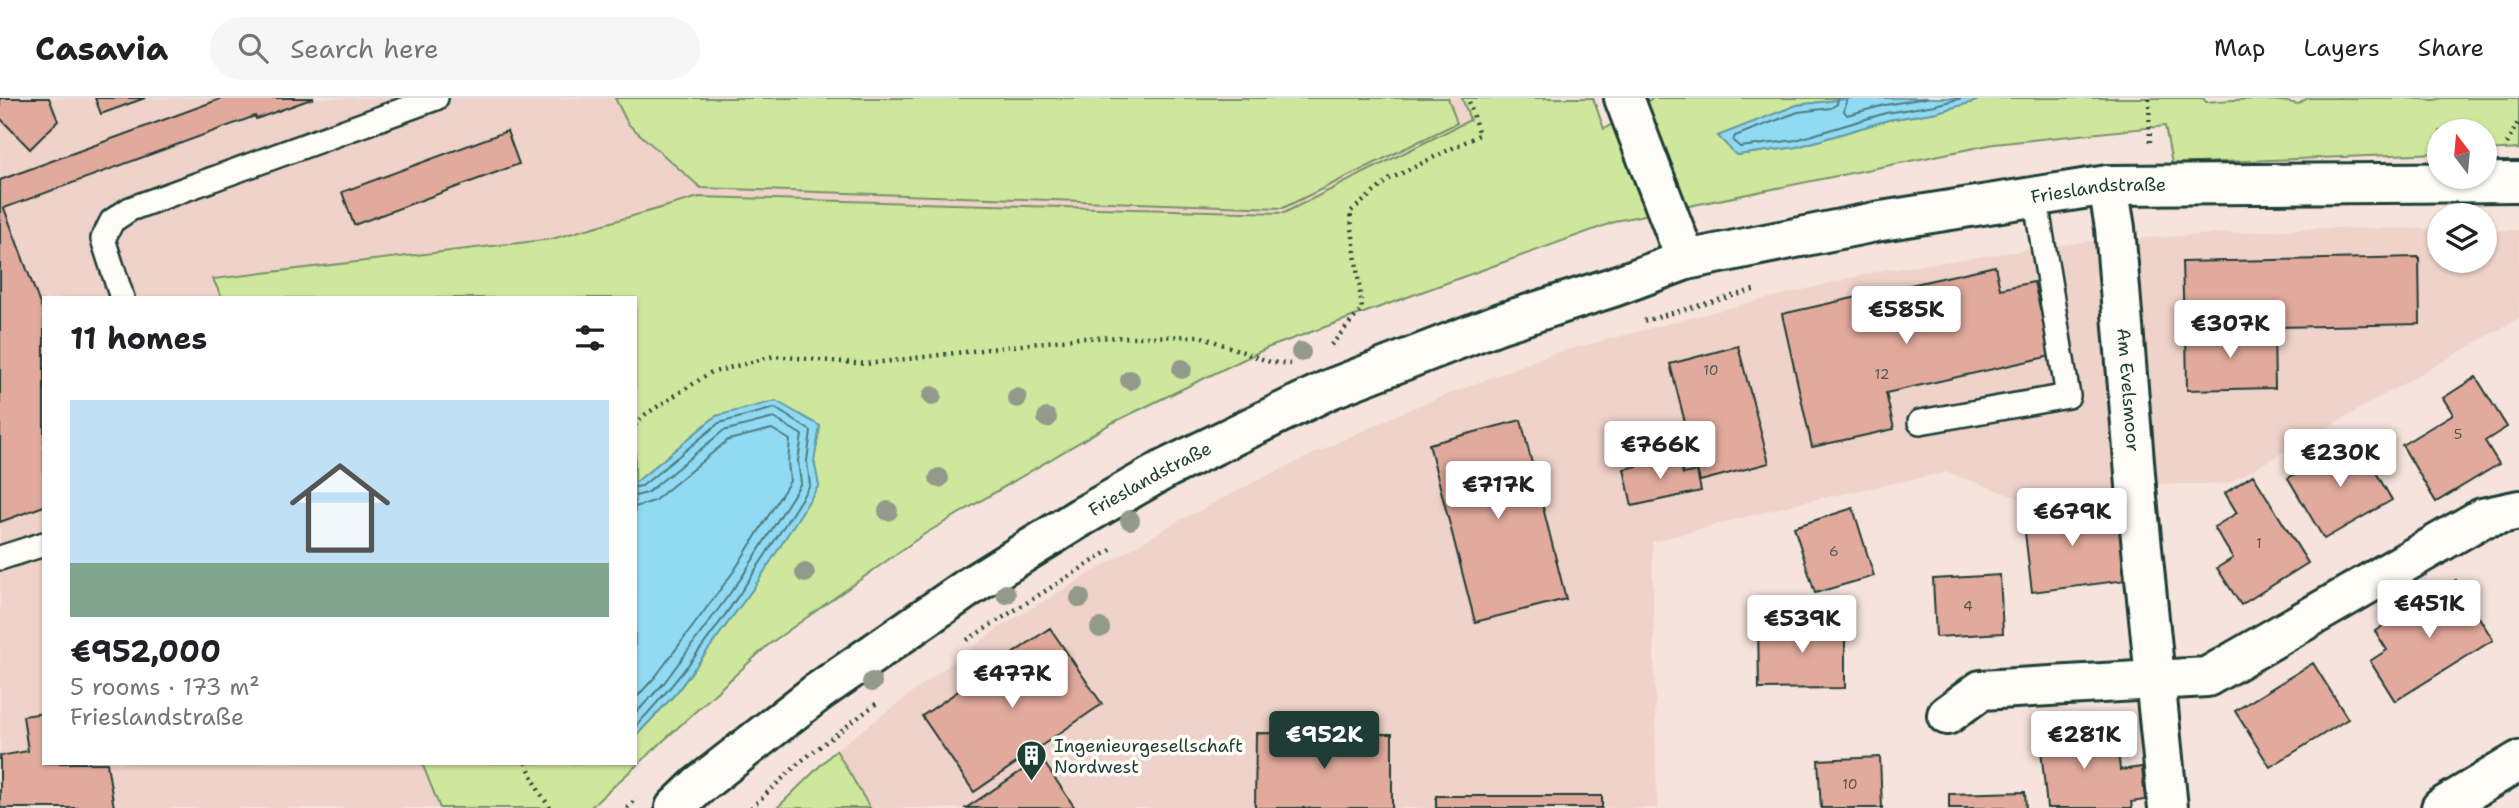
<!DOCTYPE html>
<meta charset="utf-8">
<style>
:root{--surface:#fff;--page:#f6f6f6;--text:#202124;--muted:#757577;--line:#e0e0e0;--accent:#1f3d34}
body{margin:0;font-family:"Shantell Sans",sans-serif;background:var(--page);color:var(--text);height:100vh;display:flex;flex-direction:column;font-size:26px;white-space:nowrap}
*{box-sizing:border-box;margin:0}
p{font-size:23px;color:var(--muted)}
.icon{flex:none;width:38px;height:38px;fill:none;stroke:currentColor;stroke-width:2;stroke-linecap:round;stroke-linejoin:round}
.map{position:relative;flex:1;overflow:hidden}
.side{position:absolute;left:42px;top:198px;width:595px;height:469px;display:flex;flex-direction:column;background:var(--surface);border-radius:0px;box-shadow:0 2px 5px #0004}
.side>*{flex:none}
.needle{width:46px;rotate:344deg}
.buttons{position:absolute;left:2427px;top:21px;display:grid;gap:14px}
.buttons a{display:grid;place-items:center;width:70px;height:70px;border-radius:50%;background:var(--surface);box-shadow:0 2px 5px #0004;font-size:35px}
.price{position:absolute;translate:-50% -60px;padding:0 16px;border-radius:7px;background:#fff;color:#222;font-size:23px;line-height:46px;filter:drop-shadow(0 2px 4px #0008)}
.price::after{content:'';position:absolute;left:50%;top:42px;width:21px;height:16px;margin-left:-10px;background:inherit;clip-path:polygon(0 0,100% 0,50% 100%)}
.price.selected{background:var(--accent);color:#fff}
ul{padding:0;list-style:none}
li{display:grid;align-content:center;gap:14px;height:371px;padding:0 28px}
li+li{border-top:2px solid var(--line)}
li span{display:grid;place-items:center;height:217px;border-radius:0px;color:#555}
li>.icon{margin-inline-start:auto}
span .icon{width:126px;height:126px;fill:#fffc;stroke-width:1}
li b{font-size:30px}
h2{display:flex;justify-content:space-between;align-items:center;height:84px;padding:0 28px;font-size:30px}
header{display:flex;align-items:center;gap:42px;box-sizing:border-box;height:98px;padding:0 35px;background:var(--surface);border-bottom:2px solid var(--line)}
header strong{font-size:33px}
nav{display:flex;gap:38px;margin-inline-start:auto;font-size:24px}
.search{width:490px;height:63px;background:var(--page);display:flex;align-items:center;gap:18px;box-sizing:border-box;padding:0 24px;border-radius:38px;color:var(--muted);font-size:26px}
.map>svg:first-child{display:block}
.built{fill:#efd2c9}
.green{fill:#cee79c;stroke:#769268;stroke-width:2}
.water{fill:#91daf3;stroke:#639ba7;stroke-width:2}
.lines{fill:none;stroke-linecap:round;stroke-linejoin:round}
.shore{stroke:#4d7c80;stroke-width:2}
.building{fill:#e2aa9c;stroke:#1f3d34;stroke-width:2}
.lane-casing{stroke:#1f3d34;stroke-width:28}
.street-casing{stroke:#1f3d34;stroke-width:44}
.path{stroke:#1f3d34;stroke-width:4.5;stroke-dasharray:2 5;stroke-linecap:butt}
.lane{stroke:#fdfcf7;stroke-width:23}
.street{stroke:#fdfcf7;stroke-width:38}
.tree{fill:#939a8b}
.labels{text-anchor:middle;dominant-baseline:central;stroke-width:7;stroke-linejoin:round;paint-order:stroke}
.number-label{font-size:14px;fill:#50584e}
.street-label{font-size:18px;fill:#1f3d34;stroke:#fdfcf7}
.poi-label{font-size:18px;fill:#1f3d34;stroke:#fdfcf7;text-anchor:start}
</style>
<header>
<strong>Casavia</strong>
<div class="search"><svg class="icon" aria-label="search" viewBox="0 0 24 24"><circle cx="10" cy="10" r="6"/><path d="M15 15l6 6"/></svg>Search here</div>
<nav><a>Map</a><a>Layers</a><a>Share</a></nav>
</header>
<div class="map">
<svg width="2519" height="710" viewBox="0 0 2519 710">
<rect width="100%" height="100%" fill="#f5e3dc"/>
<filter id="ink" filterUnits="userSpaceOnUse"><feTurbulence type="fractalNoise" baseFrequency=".0143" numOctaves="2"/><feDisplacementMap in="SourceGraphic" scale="14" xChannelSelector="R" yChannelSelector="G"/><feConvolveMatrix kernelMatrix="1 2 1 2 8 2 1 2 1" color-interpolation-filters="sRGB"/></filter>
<g filter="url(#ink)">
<path class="built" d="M0 0H1462L1471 21 1284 115 699 99 552 141 214 181 222 199 44 200V665H422L440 710H0Z
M2321 130 2439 131 2440 163H2485V132H2519V220L2227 386H2156L2130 141Z
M2098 142 2124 390 2021 401 1947 374 1797 405 1652 444 1657 710H870L836 652 997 531 1173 426 1267 378 1403 314 1551 256 1745 206 1880 173Z"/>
<path class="green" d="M615 0H1448L1457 25 1283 110 701 90 628 26Z
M1462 0H1593L1604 31 1653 0H1854L1797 7 1718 38 1737 57 1797 49 1888 22 1937 14 1976 3 1979 0H2203L2206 4C2235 1 2272 0 2298 6L2308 0H2406L2434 2 2442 0H2519V51L2485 53V33H2440L2439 55 2172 66 2165 28 1994 46 1620 122 1267 250 1112 325 923 437 768 547 590 710H440L422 665H635V639L676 595 755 488 818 387 814 363 820 328 716 318 635 385V200H222L213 181 552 141 699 99 1284 115 1470 22Z
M836 652 870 710H777Z"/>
<path class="water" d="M1854 0H1979L1976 3 1937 14 1888 22 1797 49 1736 57 1718 38 1797 7Z
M776 303 820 328 814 363 819 387 755 488 676 595 635 639V385L716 318Z"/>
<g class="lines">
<path class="shore" d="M1838 0 1837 6 1831 10 1798 14 1735 38 1733 43 1740 49 1796 42 1886 15 1935 7 1962 0
M1847 0 1844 13 1847 17 1885 7 1926 0
M635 389 642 388 719 325 775 310 811 333 807 363 810 387C757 471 704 556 635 629
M635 398 647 395 723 333 774 320 802 337 798 363 801 385 742 479 664 585 635 616
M635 409 654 403 728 342 772 331 790 342 788 364 790 383 734 473 656 578 635 601"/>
</g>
<path class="building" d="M0 0H49L58 23 30 51 0 20Z
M95 0H145L101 16Z
M223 0H314L256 21 255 18 4 110 44 217V408L0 424V82Z
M507 33 519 66 354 127 342 94Z
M2419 159 2420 226 2184 231 2182 164Z
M1995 168 2000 191 2034 184 2051 258 1886 295 1894 331 1812 349 1782 216Z
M2274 232 2275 290 2187 292 2186 234Z
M1738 248 1769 365 1700 383 1670 266Z
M2476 279 2507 329 2485 343 2499 366 2436 404 2402 347 2453 316 2443 300Z
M1521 322 1566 501 1475 524 1429 346Z
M2356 340 2392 402 2324 441 2288 380Z
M1679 358 1683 376 1697 373 1701 393 1632 408 1624 371Z
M2253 377 2308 465 2241 507 2217 470 2233 460 2214 429 2237 415 2225 395Z
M2045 398 2048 421 2119 412 2127 482 2032 494 2021 401Z
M1853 410 1874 478 1815 495 1794 429Z
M2000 477 2003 535 1936 539 1933 481Z
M2456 482 2493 542 2395 603 2370 563 2387 552 2375 533Z
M1845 523V590L1759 591 1758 524Z
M1050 530 1102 606 974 694 922 618Z
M2313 565 2348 621 2270 669 2235 613Z
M44 615V665H107L114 710H0V658L28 653 23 618Z
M2077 617 2080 655 2118 651 2120 672 2142 669 2145 702 2131 704 2132 710H2047L2038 621Z
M1256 635 1392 636V710H1255Z
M1880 659 1882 710H1821L1818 662Z
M1041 660 1075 710H966Z
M2025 694 2026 710H1949V696Z
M1436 698H1602V710H1436Z"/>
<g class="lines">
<defs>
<path id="lane" d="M122 200 103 141 112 123 130 111 436 0
M1920 324 2068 298 2035 98
M0 460 44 446"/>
<g id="street">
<path d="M1624 0 1686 162"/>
<path id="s1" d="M2108 87 2115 130 2137 400 2168 710"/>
<path d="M1947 617 1981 592 2207 579 2482 420 2519 412"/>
<path id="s2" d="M675 710 699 687 818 594 972 487 1081 419 1167 370 1330 291 1498 226 1613 189 1686 162 1875 124 2108 87 2519 84"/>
<path d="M2441 710 2519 663"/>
</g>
</defs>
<use href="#lane" class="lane-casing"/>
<use href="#street" class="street-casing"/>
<path class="path" d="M2149 0 2150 48
M2507 46 2519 22
M1644 223 1757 191
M1331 247 1362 211 1350 114 1390 81 1479 37 1468 0
M635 327 646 316 710 275 774 258 866 266 1079 240 1200 238 1270 264 1290 266
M967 542 1114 450
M526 665 539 693 550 710
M627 710 637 700
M751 710 800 664 877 605"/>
<use href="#lane" class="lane"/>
<use href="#street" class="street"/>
</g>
<g class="tree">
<circle cx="1301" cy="254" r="10"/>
<circle cx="1182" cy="271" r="10"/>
<circle cx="1130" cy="282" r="10"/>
<circle cx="932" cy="298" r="10"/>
<circle cx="1017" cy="300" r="10"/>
<circle cx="1047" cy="320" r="10"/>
<circle cx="939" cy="380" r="10"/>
<circle cx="888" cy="413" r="10"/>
<circle cx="1130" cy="422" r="10"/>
<circle cx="805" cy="475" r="10"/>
<circle cx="1006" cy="496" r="10"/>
<circle cx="1080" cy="500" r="10"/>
<circle cx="1100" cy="530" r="10"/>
<circle cx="872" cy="584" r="10"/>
</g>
</g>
<defs>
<symbol id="building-pin" viewBox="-11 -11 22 30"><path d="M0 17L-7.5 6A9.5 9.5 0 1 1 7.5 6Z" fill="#1f3d34" stroke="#fdfcf7"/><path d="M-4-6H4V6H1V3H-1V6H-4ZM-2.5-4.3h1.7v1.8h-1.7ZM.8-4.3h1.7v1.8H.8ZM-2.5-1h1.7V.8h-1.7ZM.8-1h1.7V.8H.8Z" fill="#fff"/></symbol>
</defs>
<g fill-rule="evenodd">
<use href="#building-pin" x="1014" y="640" width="35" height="47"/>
</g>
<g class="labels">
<g class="number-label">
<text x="1711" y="272">10</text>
<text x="1882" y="276">12</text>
<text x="2458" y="336">5</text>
<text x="2259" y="445">1</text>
<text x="1834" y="453">6</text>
<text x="1968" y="508">4</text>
<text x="1850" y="686">10</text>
</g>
<g class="street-label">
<text stroke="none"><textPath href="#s2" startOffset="1578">Frieslandstraße</textPath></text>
<text stroke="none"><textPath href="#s1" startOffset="206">Am Evelsmoor</textPath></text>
<text stroke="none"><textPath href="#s2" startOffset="579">Frieslandstraße</textPath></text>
</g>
<g class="poi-label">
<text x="1054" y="648">Ingenieurgesellschaft<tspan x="1054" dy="21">Nordwest</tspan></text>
</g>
</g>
</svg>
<div class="buttons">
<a><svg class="needle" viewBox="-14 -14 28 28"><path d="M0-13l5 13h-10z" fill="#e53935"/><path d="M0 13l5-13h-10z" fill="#757577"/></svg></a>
<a><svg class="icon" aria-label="layers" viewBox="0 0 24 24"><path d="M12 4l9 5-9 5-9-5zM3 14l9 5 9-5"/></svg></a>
</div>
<b class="price" style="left:1906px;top:248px">€585K</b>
<b class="price" style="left:2230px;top:262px">€307K</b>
<b class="price" style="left:1660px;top:383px">€766K</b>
<b class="price" style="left:2340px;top:391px">€230K</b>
<b class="price" style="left:1498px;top:423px">€717K</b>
<b class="price" style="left:2072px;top:450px">€679K</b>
<b class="price" style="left:2429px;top:542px">€451K</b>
<b class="price" style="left:1802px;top:557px">€539K</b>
<b class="price" style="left:1012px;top:612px">€477K</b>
<b class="price selected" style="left:1324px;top:673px">€952K</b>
<b class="price" style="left:2084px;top:673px">€281K</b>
<section class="side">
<h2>11 homes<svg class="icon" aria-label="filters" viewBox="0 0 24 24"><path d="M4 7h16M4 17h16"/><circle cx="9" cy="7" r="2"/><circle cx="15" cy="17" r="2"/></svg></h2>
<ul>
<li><span style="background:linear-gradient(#bfe0f5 75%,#7fa58c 0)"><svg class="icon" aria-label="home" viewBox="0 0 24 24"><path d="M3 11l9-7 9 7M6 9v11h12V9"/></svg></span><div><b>€952,000</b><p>5 rooms · 173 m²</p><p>Frieslandstraße</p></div></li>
</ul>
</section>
</div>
